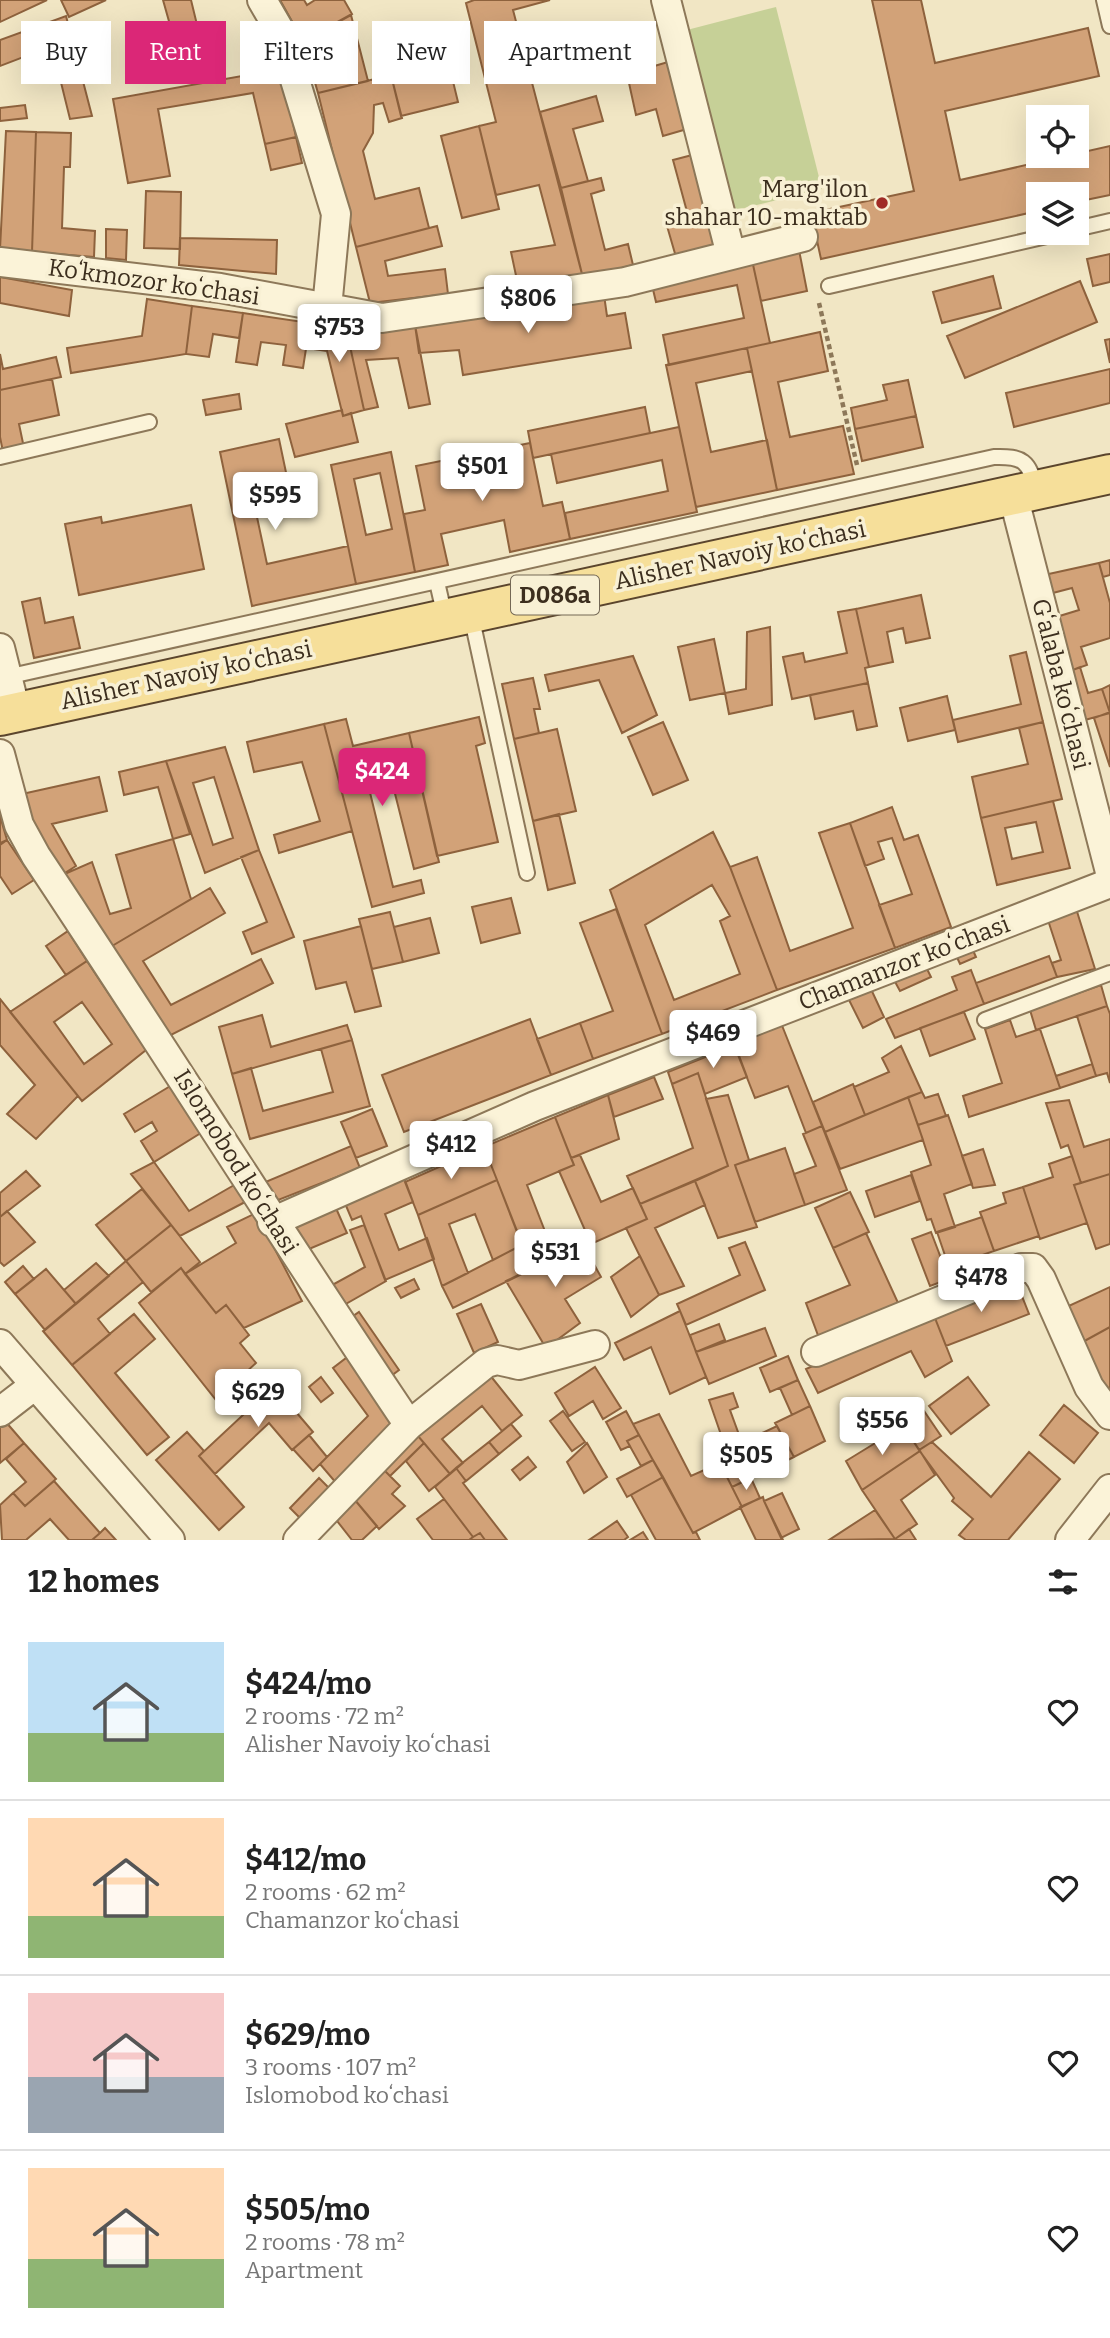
<!DOCTYPE html>
<meta charset="utf-8">
<style>
:root{--surface:#fff;--page:#f2f2f2;--text:#222;--muted:#767676;--line:#e0e0e0;--accent:#db2777}
body{margin:0;font-family:Bitter,serif;background:var(--page);color:var(--text);height:100vh;display:flex;flex-direction:column;font-size:26px;white-space:nowrap}
*{box-sizing:border-box;margin:0}
p{font-size:23px;color:var(--muted)}
.icon{flex:none;width:38px;height:38px;fill:none;stroke:currentColor;stroke-width:2;stroke-linecap:round;stroke-linejoin:round}
.map{position:relative;height:1540px;overflow:hidden}
.panel{display:flex;flex-direction:column;background:var(--surface);flex:1}
.panel>*{flex:none}
.hud{position:absolute;left:21px;top:21px;width:700px;height:63px;display:flex;gap:14px}
.tools{position:absolute;left:1026px;top:105px;display:grid;gap:14px}
.tools a{display:grid;place-items:center;width:63px;height:63px;border-radius:0px;background:var(--surface);box-shadow:0 7px 28px #0002;font-size:35px}
.price{position:absolute;translate:-50% -60px;padding:0 16px;border-radius:7px;background:#fff;color:#222;font-size:23px;line-height:46px;filter:drop-shadow(0 2px 4px #0008)}
.price::after{content:'';position:absolute;left:50%;top:42px;width:21px;height:16px;margin-left:-10px;background:inherit;clip-path:polygon(0 0,100% 0,50% 100%)}
.price.on{background:var(--accent);color:#fff}
ul{padding:0;list-style:none}
li{display:flex;align-items:center;gap:21px;height:175px;padding:0 28px}
li+li{border-top:2px solid var(--line)}
li span{display:grid;place-items:center;flex:none;width:196px;height:140px;border-radius:0px;color:#555}
li>.icon{margin-inline-start:auto}
span .icon{width:84px;height:84px;fill:#fffc;stroke-width:1}
li b{font-size:30px}
h2{display:flex;justify-content:space-between;align-items:center;height:84px;padding:0 28px;font-size:30px}
.pill{padding:0 24px;border-radius:0px;background:var(--surface);box-shadow:0 7px 28px #0002;font-size:24px;line-height:63px}
.pill.on{background:var(--accent);color:#fff}
.map>svg:first-child{display:block}
.green{fill:#c6d097}
.building{fill:#d2a278;stroke:#8e623d;stroke-width:2;fill-rule:evenodd}
.lines{fill:none;stroke-linecap:round;stroke-linejoin:round}
.lane-casing{stroke:#8d7859;stroke-width:18}
.street-casing{stroke:#8d7859;stroke-width:32}
.primary-casing{stroke:#5b452d;stroke-width:42}
.path{stroke:#8d7859;stroke-width:4.5;stroke-dasharray:5 3.5;stroke-linecap:butt}
.lane{stroke:#fbf3d8;stroke-width:14}
.street{stroke:#fbf3d8;stroke-width:28}
.primary{stroke:#f6df9a;stroke-width:38}
.poi-dot{fill:#a02b25;stroke:#f8f0d4;stroke-width:2.5}
.labels{text-anchor:middle;dominant-baseline:central;stroke-width:7;stroke-linejoin:round;paint-order:stroke}
.shield{fill:#f8f0d4;stroke:#746855;stroke-width:2}
.shield-label{font-size:23px;font-weight:bold;fill:#3c2e1e}
.poi-label{font-size:24px;fill:#3c2e1e;stroke:#f8f0d4;text-anchor:end}
.street-label{font-size:24px;fill:#3c2e1e;stroke:#f8f0d4}
</style>
<div class="map">
<svg width="1110" height="1540" viewBox="0 0 1110 1540">
<rect width="100%" height="100%" fill="#f1e6c4"/>
<path class="green" d="M776 7 822 189 728 212 683 31Z"/>
<path class="building" d="M0 0H47L0 22Z
M61 0H106L69 17Z
M163 0H191L199 33 174 39Z
M280 0H304L307 5 315 0H344L352 14 303 41Z
M474 0H550L513 10 583 278 518 285 511 252 555 245 539 185 496 195 479 126 496 122 466 3Z
M872 0H921L935 63 1088 28 1099 76 945 111 960 180 1110 146V195L1076 202V194H1038V211L821 259 811 213 914 191Z
M351 15 368 81 318 93 303 41Z
M66 16 92 116 70 119 52 46 0 66V40Z
M448 61 458 102 401 116 391 75Z
M668 62 687 129 663 136 656 109 636 115 627 74Z
M281 69 296 137 265 144 253 93 158 109 170 176 128 183 113 99Z
M391 75 402 118 389 122 383 103 374 105 373 133 363 151 375 199 419 188 429 228 356 247 318 93Z
M596 96 603 121 573 129 588 181 561 188 540 112Z
M25 105 27 118 0 121V108Z
M479 126 499 209 462 218 441 136Z
M6 131 36 132 32 252 0 249Z
M36 132 71 133 70 167H64L62 228 95 231 94 257 32 252Z
M296 137 302 163 271 170 265 144Z
M696 154 722 244 676 257 667 226 689 219 673 160Z
M601 178 604 190 591 194 605 250 628 244 633 265 583 278 561 188Z
M146 191 181 192 180 249 144 248Z
M437 226 442 246 385 261 388 276 445 269 448 294 370 303 356 247Z
M106 229 127 230 126 260 106 258Z
M180 238 277 240 276 274 179 265Z
M799 250 807 291 761 301 752 260Z
M1110 254V282L1093 286 1087 259Z
M752 260 770 343 669 365 663 335 744 318 737 285 656 302 651 281Z
M993 276 1001 308 942 323 933 292Z
M0 277 72 290 69 316 0 303Z
M1080 281 1097 322 965 378 947 336Z
M604 295 607 316 625 313 631 348 463 375 459 350 419 353 415 325Z
M147 299 192 306 186 354 71 373 67 348 142 336Z
M192 306 243 313 239 338 213 334 209 357 186 354Z
M243 313 310 323 303 368 283 365 286 345 261 342 257 365 236 362Z
M310 323 346 328 364 410 343 416 327 351 306 348Z
M415 325 430 404 409 408 398 358 366 360 378 407 364 410 346 328Z
M820 332 828 371 778 382 790 437 843 426 854 474 777 490 747 348Z
M1110 339V363L1105 340Z
M747 348 752 371 696 383 711 452 767 440 777 490 696 507 666 365Z
M0 354 3 369 56 357 61 377 0 390Z
M1110 369V403L1014 427 1006 393Z
M52 379 59 415 19 424 24 448 3 452 0 437V390Z
M908 380 916 416 855 429 851 408 887 400 883 385Z
M239 394 241 409 206 415 203 400Z
M645 407 650 433 533 458 528 431Z
M342 410 343 416 351 413 358 442 295 457 286 424Z
M916 416 923 447 862 461 855 429Z
M679 427 697 512 570 539 565 513 668 491 662 460 557 483 551 454Z
M279 439 288 482 251 489 267 564 348 546 356 584 252 606 220 452Z
M530 443 543 506 562 502 570 539 510 552 504 520 441 534 448 565 415 572 404 514 425 510 416 466Z
M391 452 415 572 356 584 331 465ZM380 473 392 529 366 535 354 479Z
M191 505 204 569 79 595 65 524 101 517 102 523Z
M1110 560V575L1103 577 1099 563Z
M1099 563 1110 603V638L1081 647 1087 665 1070 671 1053 618 1079 610 1072 588 1049 594 1044 575Z
M921 595 930 638 906 643 903 628 887 632 893 662 869 667 856 609Z
M40 598 45 623 73 617 80 648 34 658 22 602Z
M856 609 869 667 865 668 868 683 792 699 783 657 803 653 805 662 847 653 838 612Z
M770 627 772 705 729 714 725 693 746 689 747 632Z
M714 639 725 693 690 700 678 647Z
M1026 652 1043 722 958 742 953 720 1021 704 1010 656Z
M633 656 657 715 622 733 599 680 549 691 545 675Z
M1080 667 1088 693 1102 689 1110 713 1085 720 1070 671Z
M533 678 540 709H534L539 733 514 739 502 684Z
M868 683 877 726 857 730 853 711 815 719 810 695Z
M1110 685V713L1102 689Z
M947 696 955 730 908 741 900 708Z
M1110 712V767L1094 718Z
M479 717 485 743 476 746 498 842 437 856 409 733Z
M346 719 353 746 409 733 439 862 414 869 387 762 364 768 393 887 421 880 424 893 372 907 324 724Z
M663 722 688 780 653 795 628 737Z
M1043 722 1062 799 981 818 972 777 1028 764 1019 728Z
M324 724 352 831 279 853 274 835 320 821 302 762 254 772 247 742Z
M557 729 576 811 533 821 514 739Z
M225 747 259 850 205 873 166 761ZM214 777 233 838 213 845 193 783Z
M166 761 190 834 173 839 158 787 124 795 119 772Z
M99 777 107 811 52 824 76 866 60 876 30 830 22 794Z
M1053 801 1070 868 997 885 981 818ZM1036 822 1043 852 1012 859 1005 828Z
M892 807 904 840 918 835 951 927 895 948 879 905 912 894 892 838 878 842 884 859 865 866 850 823Z
M559 814 575 883 548 890 533 821Z
M0 816 7 840 0 843Z
M850 823 895 948 777 990 730 867 757 857 790 951 853 928 819 833Z
M713 832 730 867 777 990 662 1034 610 890ZM712 885 730 916 720 921 740 974 674 1000 645 925Z
M173 839 191 899 107 949 60 876 92 862 110 914 131 908 116 855Z
M7 840 34 880 12 894 0 876V845Z
M259 850 294 937 252 954 243 932 267 922 241 857Z
M210 888 225 913 143 961 171 1005 261 959 273 983 165 1038 107 949Z
M511 898 520 933 481 943 472 907Z
M1074 902 1095 969 1057 977 1052 963 1061 960 1045 911Z
M616 909 662 1034 593 1059 580 1023 613 1011 580 923Z
M390 912 403 962 372 969 359 919Z
M430 918 439 953 403 962 394 927Z
M361 926 381 1006 355 1012 346 982 316 989 304 941Z
M68 931 87 961 66 975 46 946Z
M971 946 976 957 960 964 955 953Z
M1049 956 1057 977 984 1004 976 983Z
M87 961 146 1050 82 1101 10 1012ZM82 1002 112 1044 84 1064 54 1022Z
M925 965 931 977 900 991 894 980Z
M971 970 984 1004 895 1038 886 1019 957 990 952 977Z
M1101 985 1107 1006 1036 1030 1030 1010Z
M870 987 884 1017 863 1028 848 998Z
M0 999 78 1096 36 1139 7 1114 35 1085 0 1045Z
M1107 1006 1110 1014V1083L1107 1073 1096 1076 1077 1016Z
M964 1012 975 1039 930 1056 920 1028Z
M262 1015 271 1047 347 1025 352 1040 232 1074 219 1027Z
M530 1019 551 1075 404 1132 382 1075Z
M1010 1020 1016 1037 1040 1029 1060 1088 969 1117 963 1096 1002 1083 985 1029Z
M580 1023 593 1059 551 1075 537 1039Z
M781 1023 822 1126 806 1133 788 1086 755 1098 733 1042Z
M352 1040 370 1106 250 1139 232 1074 251 1068 263 1111 333 1092 321 1049Z
M735 1045 747 1077 705 1094 698 1073 672 1084 668 1072Z
M901 1046 922 1092 865 1115 854 1087 889 1072 882 1058Z
M1092 1064 1096 1076 1060 1088 1056 1076Z
M698 1073 728 1166 640 1204 627 1176 693 1148 672 1084Z
M654 1077 663 1099 614 1117 608 1095Z
M853 1084 865 1115 825 1132 813 1102Z
M172 1085 204 1131 154 1162 141 1141 157 1131 152 1122 135 1132 124 1114Z
M922 1092 925 1098 938 1094 946 1116 918 1125 908 1097Z
M608 1095 619 1139 571 1158 555 1117Z
M728 1095 749 1160 735 1165 757 1227 718 1238 695 1181 728 1166 706 1099Z
M908 1097 923 1140 840 1169 825 1132Z
M1069 1100 1084 1147 1110 1139V1174L1081 1183 1068 1145 1061 1148 1046 1103Z
M372 1109 387 1146 356 1158 341 1122Z
M948 1115 972 1184 944 1194 955 1227 936 1233 931 1219 927 1220 911 1172 931 1165 918 1125Z
M555 1117 574 1165 527 1185 555 1257 532 1269 484 1147Z
M822 1126 847 1190 805 1205 794 1174 816 1166 803 1134Z
M351 1146 360 1168 268 1204 263 1183Z
M484 1147 497 1180 418 1215 405 1182Z
M785 1148 805 1205 755 1222 735 1165Z
M983 1149 995 1185 973 1188 962 1156Z
M580 1155 601 1202 633 1188 647 1219 591 1244 559 1171 574 1165 571 1158Z
M1072 1156 1081 1183 1074 1185 1087 1223 1040 1239 1023 1187 1053 1177 1049 1164Z
M154 1162 189 1211 236 1184 247 1201 180 1236 131 1174Z
M26 1171 40 1186 0 1217V1193Z
M1110 1174V1244L1096 1249 1074 1185Z
M403 1175 413 1202 385 1214 399 1250 427 1238 434 1259 385 1280 361 1216 352 1220 344 1201Z
M911 1175 920 1201 875 1217 866 1191Z
M497 1180 522 1245 493 1260 475 1214 449 1224 468 1273 442 1286 418 1215Z
M695 1181 705 1205 655 1228 684 1286 659 1295 626 1228 647 1219 640 1204Z
M1023 1187 1039 1236 994 1251 980 1212 1006 1203 1003 1193Z
M142 1189 171 1225 126 1261 96 1225Z
M850 1192 869 1232 833 1248 815 1208Z
M335 1206 347 1233 302 1252 286 1228Z
M7 1211 35 1242 4 1266 0 1262V1217Z
M256 1213 302 1301 244 1328 226 1305 216 1313 185 1274 236 1243 227 1227Z
M982 1217 994 1251 977 1257 979 1264 951 1273 937 1232Z
M171 1225 200 1262 185 1274 181 1268 151 1292 126 1261Z
M364 1225 386 1281 337 1309 325 1289 365 1267 350 1230Z
M585 1232 591 1244 585 1248 601 1277 565 1299 580 1323 546 1348 506 1281 555 1257 553 1252Z
M931 1232 949 1279 930 1286 912 1239Z
M866 1233 899 1305 819 1338 806 1303 850 1285 833 1248Z
M745 1242 765 1290 686 1325 677 1304 740 1275 729 1248Z
M522 1245 532 1269 453 1308 442 1286Z
M640 1256 659 1295 631 1317 611 1277Z
M126 1261 143 1282 98 1319 110 1334 72 1365 43 1331Z
M96 1263 109 1276 76 1304 64 1290Z
M23 1266 34 1279 15 1294 5 1282Z
M181 1268 216 1313 226 1305 249 1335 240 1343 256 1363 216 1400 139 1303Z
M46 1269 76 1304 45 1330 15 1294Z
M414 1279 419 1289 401 1298 395 1288Z
M1016 1281 1029 1314 946 1346 933 1313Z
M1110 1287V1327L1079 1344 1060 1310Z
M481 1304 498 1342 474 1353 457 1314Z
M680 1311 706 1377 670 1394 651 1347 624 1360 615 1343Z
M359 1312 399 1370 387 1379 346 1321Z
M933 1313 952 1361 925 1377 911 1351 818 1393 806 1369Z
M134 1314 155 1339 115 1373 169 1437 147 1455 72 1365Z
M719 1324 725 1340 696 1352 690 1335Z
M1110 1327V1393L1079 1344Z
M765 1328 776 1356 709 1384 696 1352Z
M350 1355 399 1421 337 1484 320 1464 368 1416 333 1368Z
M788 1356 798 1380 770 1392 760 1368Z
M595 1367 621 1408 603 1419 593 1401 569 1416 555 1393Z
M485 1369 522 1415 502 1431 482 1406 442 1439 463 1463 450 1474 412 1429Z
M321 1377 333 1393 321 1402 309 1387Z
M968 1377 989 1405 951 1434 929 1406Z
M798 1380 810 1406 792 1415 780 1388Z
M274 1386 313 1432 292 1450 269 1423 215 1474 199 1456Z
M733 1393 738 1407 730 1410 742 1443 735 1446 738 1454 729 1458 709 1400Z
M920 1405 941 1436 919 1450 899 1418Z
M1064 1405 1098 1433 1074 1463 1040 1435Z
M810 1406 825 1441 794 1457 775 1423Z
M563 1411 585 1442 572 1451 550 1421Z
M626 1411 639 1435 627 1441 630 1446 621 1450 606 1422Z
M659 1414 691 1476 720 1463 742 1507 693 1533 633 1424Z
M5 1421 24 1443 0 1463V1425Z
M511 1424 521 1436 499 1454 489 1442Z
M777 1426 794 1457 732 1487 720 1463 738 1454 735 1446Z
M903 1426 920 1451 862 1490 846 1461Z
M412 1429 424 1443 390 1476 378 1464Z
M187 1432 204 1451 199 1456 244 1507 219 1530 156 1460Z
M309 1435 327 1457 313 1471 293 1449Z
M639 1435 653 1460 641 1466 627 1441Z
M489 1442 499 1454 466 1481 456 1468Z
M932 1442 991 1497 1029 1452 1060 1479 1008 1540H966L959 1535 973 1519 952 1501 954 1498 919 1450Z
M24 1443 56 1479 25 1506 13 1493 26 1482 6 1459Z
M424 1443 450 1474 429 1491 406 1461Z
M587 1443 607 1477 584 1493 567 1462Z
M920 1451 935 1475 901 1500 917 1524 895 1539 862 1490Z
M528 1457 536 1467 520 1480 512 1470Z
M653 1460 663 1477 627 1497 617 1479Z
M378 1464 400 1486 392 1494 405 1506 379 1529 349 1493Z
M456 1468 466 1481 463 1483 507 1540H485L480 1533 473 1537 435 1487Z
M663 1477 693 1533 696 1532 700 1540H656L631 1495Z
M319 1478 330 1489 301 1519 290 1508Z
M751 1478 760 1498 742 1507 732 1487Z
M54 1481 100 1533 92 1540H69L50 1519 26 1540H2L0 1505 13 1493 25 1506Z
M349 1493 377 1526 362 1540H352L330 1512Z
M782 1493 799 1529 781 1538 764 1501Z
M763 1497 764 1501 783 1540H756L740 1507Z
M444 1499 473 1537 469 1540H433L417 1519Z
M875 1510 895 1539 829 1540Z
M617 1521 628 1537 624 1540H589Z
M105 1528 116 1540H92L100 1533Z
M909 1529 916 1540H893L895 1539Z
M643 1532 648 1540H630Z
M480 1533 485 1540H469L473 1537Z"/>
<g class="lines">
<defs>
<path id="lane" d="M1104 0 1110 26
M1076 229 1110 221
M829 286 1060 233
M0 457 149 422
M437 582 445 617
M471 615 527 873
M2 678 994 457C1023 456 1029 461 1036 489
M985 1020 1110 973"/>
<path id="street" d="M262 0 280 31 336 214 327 308
M666 0 731 255
M0 262 220 288 382 318 625 282 803 237
M1013 495 1110 872
M0 648 16 712
M0 754 19 825 36 856C162 1045 282 1237 409 1425
M272 1222 535 1106 1110 883
M0 1344 170 1540
M816 1352 1021 1268H1033L1041 1279 1089 1387 1110 1415
M0 1412 35 1385
M298 1540 409 1425 486 1363 497 1360 519 1365 595 1345
M1070 1540 1110 1489"/>
<path id="primary" d="M0 716 1110 474"/>
</defs>
<use href="#lane" class="lane-casing"/>
<use href="#street" class="street-casing"/>
<use href="#primary" class="primary-casing"/>
<path class="path" d="M819 303 857 465"/>
<use href="#lane" class="lane"/>
<use href="#street" class="street"/>
<use href="#primary" class="primary"/>
</g>
<circle class="poi-dot" cx="882" cy="203" r="7"/>
<g class="labels">
<rect class="shield" x="511" y="575.5" width="88" height="39" rx="5"/>
<g class="shield-label">
<text x="555" y="595">D086a</text>
</g>
<g class="poi-label">
<text x="868" y="189">Marg'ilon<tspan x="868" dy="28">shahar 10-maktab</tspan></text>
</g>
<g class="street-label">
<text transform="translate(154 282) rotate(8)">Koʻkmozor koʻchasi</text>
<text transform="translate(740 555) rotate(-12)">Alisher Navoiy koʻchasi</text>
<text transform="translate(186 675) rotate(-12)">Alisher Navoiy koʻchasi</text>
<text transform="translate(1061 684) rotate(76)">Gʻalaba koʻchasi</text>
<text transform="translate(904 963) rotate(-21)">Chamanzor koʻchasi</text>
<text transform="translate(236 1162) rotate(58)">Islomobod koʻchasi</text>
</g>
</g>
</svg>
<div class="tools">
<a><svg class="icon" aria-label="locate" viewBox="0 0 24 24"><circle cx="12" cy="12" r="6"/><path d="M12 2v4M12 18v4M2 12h4M18 12h4"/></svg></a>
<a><svg class="icon" aria-label="layers" viewBox="0 0 24 24"><path d="M12 4l9 5-9 5-9-5zM3 14l9 5 9-5"/></svg></a>
</div>
<b class="price" style="left:528px;top:335px">$806</b>
<b class="price" style="left:339px;top:364px">$753</b>
<b class="price" style="left:482px;top:503px">$501</b>
<b class="price" style="left:275px;top:532px">$595</b>
<b class="price on" style="left:382px;top:808px">$424</b>
<b class="price" style="left:713px;top:1070px">$469</b>
<b class="price" style="left:451px;top:1181px">$412</b>
<b class="price" style="left:555px;top:1289px">$531</b>
<b class="price" style="left:981px;top:1314px">$478</b>
<b class="price" style="left:258px;top:1429px">$629</b>
<b class="price" style="left:882px;top:1457px">$556</b>
<b class="price" style="left:746px;top:1492px">$505</b>
<div class="hud">
<a class="pill">Buy</a>
<a class="pill on">Rent</a>
<a class="pill">Filters</a>
<a class="pill">New</a>
<a class="pill">Apartment</a>
</div>
</div>
<section class="panel">
<h2>12 homes<svg class="icon" aria-label="filters" viewBox="0 0 24 24"><path d="M4 7h16M4 17h16"/><circle cx="9" cy="7" r="2"/><circle cx="15" cy="17" r="2"/></svg></h2>
<ul>
<li><span style="background:linear-gradient(#bfe0f5 65%,#8fb573 0)"><svg class="icon" aria-label="home" viewBox="0 0 24 24"><path d="M3 11l9-7 9 7M6 9v11h12V9"/></svg></span><div><b>$424/mo</b><p>2 rooms · 72 m²</p><p>Alisher Navoiy koʻchasi</p></div><svg class="icon" aria-label="heart" viewBox="0 0 24 24"><path d="M12 20l-8-8c-3-5 5-10 8-4 3-6 11-1 8 4z"/></svg></li>
<li><span style="background:linear-gradient(#ffd9b3 70%,#8fb573 0)"><svg class="icon" aria-label="home" viewBox="0 0 24 24"><path d="M3 11l9-7 9 7M6 9v11h12V9"/></svg></span><div><b>$412/mo</b><p>2 rooms · 62 m²</p><p>Chamanzor koʻchasi</p></div><svg class="icon" aria-label="heart" viewBox="0 0 24 24"><path d="M12 20l-8-8c-3-5 5-10 8-4 3-6 11-1 8 4z"/></svg></li>
<li><span style="background:linear-gradient(#f6c9c9 60%,#9aa5b1 0)"><svg class="icon" aria-label="home" viewBox="0 0 24 24"><path d="M3 11l9-7 9 7M6 9v11h12V9"/></svg></span><div><b>$629/mo</b><p>3 rooms · 107 m²</p><p>Islomobod koʻchasi</p></div><svg class="icon" aria-label="heart" viewBox="0 0 24 24"><path d="M12 20l-8-8c-3-5 5-10 8-4 3-6 11-1 8 4z"/></svg></li>
<li><span style="background:linear-gradient(#ffd9b3 65%,#8fb573 0)"><svg class="icon" aria-label="home" viewBox="0 0 24 24"><path d="M3 11l9-7 9 7M6 9v11h12V9"/></svg></span><div><b>$505/mo</b><p>2 rooms · 78 m²</p><p>Apartment</p></div><svg class="icon" aria-label="heart" viewBox="0 0 24 24"><path d="M12 20l-8-8c-3-5 5-10 8-4 3-6 11-1 8 4z"/></svg></li>
</ul>
</section>
